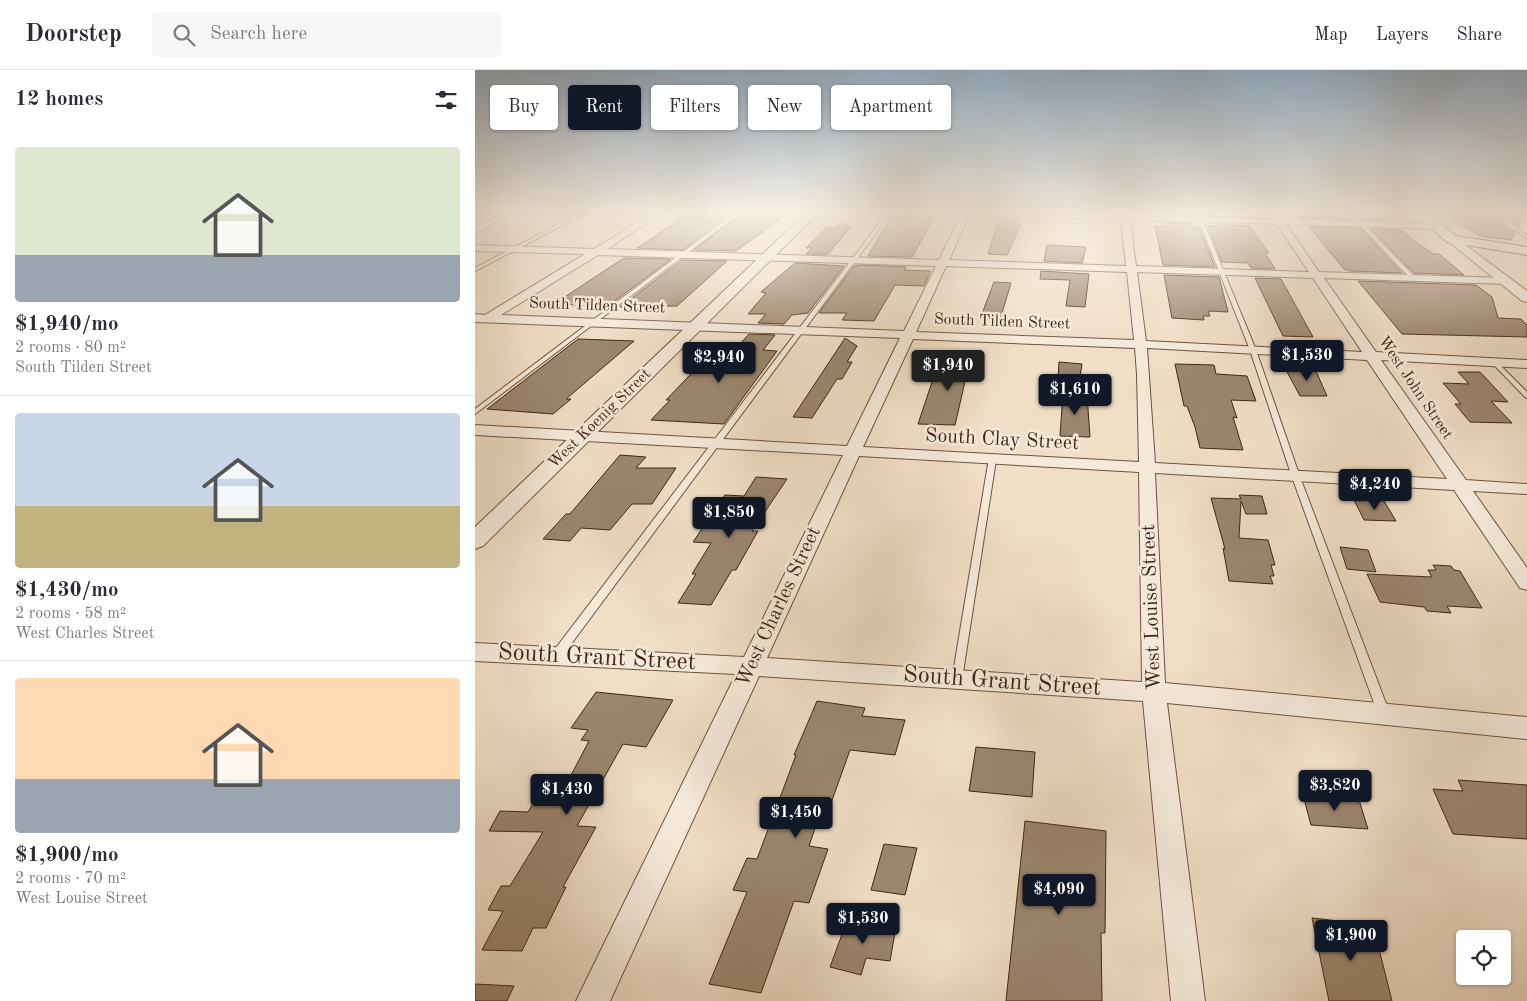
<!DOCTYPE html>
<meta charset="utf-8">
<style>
:root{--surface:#fff;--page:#f7f7f7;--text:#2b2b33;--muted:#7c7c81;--line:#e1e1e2;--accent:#111827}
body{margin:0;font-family:"Old Standard TT",serif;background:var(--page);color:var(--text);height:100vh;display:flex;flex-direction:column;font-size:19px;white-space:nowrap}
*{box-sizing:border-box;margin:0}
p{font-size:16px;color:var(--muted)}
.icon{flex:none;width:28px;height:28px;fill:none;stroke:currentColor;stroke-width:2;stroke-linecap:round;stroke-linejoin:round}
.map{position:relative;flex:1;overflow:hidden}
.drawer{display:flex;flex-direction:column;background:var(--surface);width:475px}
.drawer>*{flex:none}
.hud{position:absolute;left:15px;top:15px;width:475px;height:45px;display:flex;gap:10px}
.fabs{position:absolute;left:981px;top:860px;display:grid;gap:10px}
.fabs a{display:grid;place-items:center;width:55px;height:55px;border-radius:5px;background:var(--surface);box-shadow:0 1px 4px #0004;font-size:25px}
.price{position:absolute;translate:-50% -42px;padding:0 11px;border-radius:5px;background:var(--accent);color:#fff;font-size:16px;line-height:32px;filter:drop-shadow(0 1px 2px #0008)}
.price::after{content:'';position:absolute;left:50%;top:30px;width:15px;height:11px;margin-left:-8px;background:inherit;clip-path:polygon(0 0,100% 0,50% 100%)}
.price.current{background:#222;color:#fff}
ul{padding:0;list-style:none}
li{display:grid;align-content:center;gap:10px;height:265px;padding:0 15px}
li+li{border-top:1px solid var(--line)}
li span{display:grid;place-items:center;height:155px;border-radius:5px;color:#555}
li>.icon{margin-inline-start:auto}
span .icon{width:90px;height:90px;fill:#fffc;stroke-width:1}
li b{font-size:21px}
h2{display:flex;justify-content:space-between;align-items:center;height:60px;padding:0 15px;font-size:21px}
.tag{padding:0 18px;border-radius:5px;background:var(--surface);box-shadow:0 1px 4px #0004;font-size:18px;line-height:45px}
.tag.current{background:var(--accent);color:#fff}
header{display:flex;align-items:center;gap:30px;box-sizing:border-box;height:70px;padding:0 25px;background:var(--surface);border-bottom:1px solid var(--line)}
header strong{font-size:24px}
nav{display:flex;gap:28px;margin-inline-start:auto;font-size:18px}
.search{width:350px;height:45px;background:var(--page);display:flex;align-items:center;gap:12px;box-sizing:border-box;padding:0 18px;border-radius:5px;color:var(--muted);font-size:19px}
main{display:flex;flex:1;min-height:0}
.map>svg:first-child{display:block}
.building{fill:#9c866f;stroke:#422611}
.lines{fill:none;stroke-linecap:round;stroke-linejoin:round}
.service-casing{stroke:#6e543e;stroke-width:2}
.minor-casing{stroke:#6e543e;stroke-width:2}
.tertiary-casing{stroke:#6e543e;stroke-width:2}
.secondary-casing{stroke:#422611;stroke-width:2}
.service{fill:#f5eada;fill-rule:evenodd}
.minor{fill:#f5eada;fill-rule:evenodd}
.tertiary{fill:#f5eada;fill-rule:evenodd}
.secondary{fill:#f5eada;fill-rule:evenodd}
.labels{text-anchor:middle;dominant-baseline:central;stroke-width:5;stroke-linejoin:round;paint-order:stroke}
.far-street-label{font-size:16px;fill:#422611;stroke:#f5eada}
.street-label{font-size:20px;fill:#422611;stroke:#f5eada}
.near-street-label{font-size:24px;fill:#422611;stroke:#f5eada}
</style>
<header>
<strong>Doorstep</strong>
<div class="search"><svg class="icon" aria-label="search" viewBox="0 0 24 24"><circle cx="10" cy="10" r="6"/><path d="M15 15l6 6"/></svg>Search here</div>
<nav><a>Map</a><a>Layers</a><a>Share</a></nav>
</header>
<main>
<section class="drawer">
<h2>12 homes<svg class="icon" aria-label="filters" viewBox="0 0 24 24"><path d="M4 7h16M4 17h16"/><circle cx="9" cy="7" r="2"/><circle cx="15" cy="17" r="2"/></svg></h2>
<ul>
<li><span style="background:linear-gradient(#dfe7d0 70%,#9aa5b1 0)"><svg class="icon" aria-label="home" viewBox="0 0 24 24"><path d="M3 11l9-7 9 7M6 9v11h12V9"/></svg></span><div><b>$1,940/mo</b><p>2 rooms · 80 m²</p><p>South Tilden Street</p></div></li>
<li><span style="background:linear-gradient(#c9d6e8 60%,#c2b280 0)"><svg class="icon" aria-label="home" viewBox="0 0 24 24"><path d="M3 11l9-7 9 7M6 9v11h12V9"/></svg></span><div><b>$1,430/mo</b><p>2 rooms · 58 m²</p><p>West Charles Street</p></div></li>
<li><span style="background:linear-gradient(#ffd9b3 65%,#9aa5b1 0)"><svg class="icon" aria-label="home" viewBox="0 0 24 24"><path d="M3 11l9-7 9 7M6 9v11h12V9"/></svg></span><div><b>$1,900/mo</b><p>2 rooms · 70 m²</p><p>West Louise Street</p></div></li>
</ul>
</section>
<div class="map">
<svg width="1052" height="931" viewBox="0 0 1052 931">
<rect width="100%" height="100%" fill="#f0dec6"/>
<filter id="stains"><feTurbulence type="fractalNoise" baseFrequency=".004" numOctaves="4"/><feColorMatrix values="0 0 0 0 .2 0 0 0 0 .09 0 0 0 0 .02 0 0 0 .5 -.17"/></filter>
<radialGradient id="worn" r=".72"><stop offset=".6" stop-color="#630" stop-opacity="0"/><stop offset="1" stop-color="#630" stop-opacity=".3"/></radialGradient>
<path class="building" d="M215 143H256L208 180 162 178Z
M267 143H314L261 181 219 180Z
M821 143 872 145 876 149 825 148Z
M971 143 1012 144 1040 163 1036 170 1004 166Z
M882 145H906L913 150H887Z
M1024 145H1050L1044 157Z
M416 147 459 148 437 187 393 186Z
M524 149H540L539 153 546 154 532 185 513 184Z
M368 152 375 158 353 184H331L337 178H331L351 158H360Z
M692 153 715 154 717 157H724L740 197 688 195 680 156H693Z
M752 155 774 156 794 183H790L800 199 776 198 773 193 747 192 733 156Z
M834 157 885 158 927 203 875 201 869 199Z
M896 159 925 160 958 184H964L989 205 939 203Z
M572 175 611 177 607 193 569 191Z
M149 188 196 189 133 236 79 234Z
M207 190 252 191 202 236 145 237Z
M320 193 369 196 333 243 317 245 309 254 283 253 291 244H273L291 223 286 222Z
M387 195 431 197 429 200 455 201 454 205 449 216 420 215 399 251 367 250 372 243H344L379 196Z
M566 201 614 204 610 237 591 236 595 210 565 209Z
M689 205 744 207 753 242 733 241 735 246H728L729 250 697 248Z
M780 208 806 209 838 267 808 266Z
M883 211 1001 215 1017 227 1023 248 1046 249 1052 255V267L927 264Z
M519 212 536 213 525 250 505 249Z
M274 264 300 265 288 280 302 281 249 354 176 350 195 330H191L235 284 255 285Z
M370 268 382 276 372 292H377L367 309H362L337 348 318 347Z
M103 269 159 271 91 329H96L78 344 12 339Z
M491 282 507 283 501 304 492 303 480 355 443 354 460 303 469 304 474 291 487 292Z
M584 292 607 294 604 313 583 312Z
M700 294 739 295 741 304 772 306 781 331 756 330 762 348 758 347 768 380 725 378 720 357 712 336H709Z
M810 298 840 299 852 326H825Z
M983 302H1005L1033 332 1016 331 1037 353 995 352 980 334H986L968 313 994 314Z
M588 323 612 325 615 367 585 366Z
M145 385 171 387 161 398H201L177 434H157L135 460 106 458 95 471 68 469 91 444H95Z
M281 407 312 409 277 461H283L261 500H257L236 535 203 533 221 504H217L236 473 218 472 250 425 269 426Z
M764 425 787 426 792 444H771L766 431 764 468 793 470 800 495H796L799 506H795L798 514 754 511 748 478 750 479 736 428 766 429Z
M879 430 909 431 921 451 889 450Z
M865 477 893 480 901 502 872 499Z
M958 495 976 496 979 500 985 501 1007 538 972 536 976 543 952 541 949 537 905 532 892 504 957 507 953 500H961Z
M121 622 198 630 171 677 148 674 102 756 121 757 88 817H91L71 858H58L47 881 7 880 28 841 13 840 26 816H35L68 762 14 761 25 741 53 742 72 709H94L114 671 106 670 113 660 96 658Z
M342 631 390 638 387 646 430 650 420 685 375 680 355 736 348 735 334 776 353 779 334 833 319 831 286 923 234 914 272 822 258 820 272 788 282 789 321 685H319Z
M501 677 560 682 557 727 494 721Z
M983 710 1052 715V769L978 764 958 719 988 721Z
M828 725 884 730 893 759 836 755Z
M550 751 631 761 630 863H626L627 931H531Z
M409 774 442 778 430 825 396 820Z
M373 848 421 857 415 891 391 888 386 905 355 897Z
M837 848 898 855 917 931H854Z
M0 914 39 916 32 931H0Z"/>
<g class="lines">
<defs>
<path id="service" d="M105 143H111L0 201V198Z
M260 143H265L0 344V339Z
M412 143H416L85 589 81 590 77 589 76 586 77 583Z
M721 143H725L781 280 825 407 915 644 913 647 909 649 905 647 903 644 817 407 775 280Z
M873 143H878L940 207V209H936Z
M1013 143H1018L1052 165V168Z
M1018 292H1022L1052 322V328L1050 327 1018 294Z
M514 388H520L521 390 487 609 486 612 482 613 478 612 477 609Z"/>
<path id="minor" d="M27 143H39L0 163V157Z
M177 143H188L132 179 464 190 487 143H495L474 190 651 196 646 150 508 146 504 143H654L798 149 797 143H803L807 149 964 154 965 156 961 159 811 154 844 202 1031 208 1036 211 1031 214 849 208 901 282 1052 290V298L906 290 991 410 1052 414V424L998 421 1052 498V520L1045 518 979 420 680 403 690 613 1052 647V669L692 633 730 931H696L668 631 284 606 135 931H101L261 604 0 591V573L269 587 368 385 0 365V355L372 376 425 268 0 252V244L10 245 110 184 0 181V175L119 179ZM655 150 802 154 834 202 661 196ZM123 185 461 196 429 261 26 245ZM471 196 652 202 659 270 441 262ZM662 202 838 208 887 282 671 271ZM438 269 660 278 662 304 664 392 388 377ZM672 278 892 290 972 409 680 393ZM384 386 664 402 667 612 292 588Z"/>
<path id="tertiary" d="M331 143H343L8 476 0 479V457Z
M977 165 1052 221V232L1047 231 973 171V167Z"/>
<path id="secondary" d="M939 143H953L981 166 1052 177V185L972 172Z"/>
</defs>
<use href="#service" class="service-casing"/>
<use href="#minor" class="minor-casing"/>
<use href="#tertiary" class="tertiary-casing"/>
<use href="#secondary" class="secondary-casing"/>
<use href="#service" class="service"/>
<use href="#minor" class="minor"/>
<use href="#tertiary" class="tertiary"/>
<use href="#secondary" class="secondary"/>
</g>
<linearGradient id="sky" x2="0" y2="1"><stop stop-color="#93acc2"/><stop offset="0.52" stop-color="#f8f0e5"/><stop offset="1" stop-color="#f8f0e5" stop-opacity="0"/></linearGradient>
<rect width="1052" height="274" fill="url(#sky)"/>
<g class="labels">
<g class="far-street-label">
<text transform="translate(122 236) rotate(2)">South Tilden Street</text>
<text transform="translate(527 252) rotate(2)">South Tilden Street</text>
<text transform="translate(940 318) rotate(56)">West John Street</text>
<text transform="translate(125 349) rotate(-44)">West Koenig Street</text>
</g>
<g class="street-label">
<text transform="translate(527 370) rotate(3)">South Clay Street</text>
<text transform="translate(304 537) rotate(-65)">West Charles Street</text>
<text transform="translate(677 537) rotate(-92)">West Louise Street</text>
</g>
<g class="near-street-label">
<text transform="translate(122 588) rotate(3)">South Grant Street</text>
<text transform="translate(527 612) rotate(4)">South Grant Street</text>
</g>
</g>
<rect width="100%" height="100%" filter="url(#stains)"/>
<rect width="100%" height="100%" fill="url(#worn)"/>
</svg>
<div class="fabs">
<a><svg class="icon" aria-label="locate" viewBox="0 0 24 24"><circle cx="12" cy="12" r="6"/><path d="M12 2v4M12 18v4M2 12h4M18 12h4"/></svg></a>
</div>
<b class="price" style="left:832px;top:312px">$1,530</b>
<b class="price" style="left:244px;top:314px">$2,940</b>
<b class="price current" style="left:473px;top:322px">$1,940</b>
<b class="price" style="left:600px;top:346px">$1,610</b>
<b class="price" style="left:900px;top:441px">$4,240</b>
<b class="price" style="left:254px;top:469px">$1,850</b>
<b class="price" style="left:860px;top:742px">$3,820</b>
<b class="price" style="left:92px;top:746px">$1,430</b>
<b class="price" style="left:321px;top:769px">$1,450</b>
<b class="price" style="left:584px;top:846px">$4,090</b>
<b class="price" style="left:388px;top:875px">$1,530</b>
<b class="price" style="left:876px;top:892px">$1,900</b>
<div class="hud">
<a class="tag">Buy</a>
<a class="tag current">Rent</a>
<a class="tag">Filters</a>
<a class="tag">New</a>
<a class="tag">Apartment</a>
</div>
</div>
</main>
